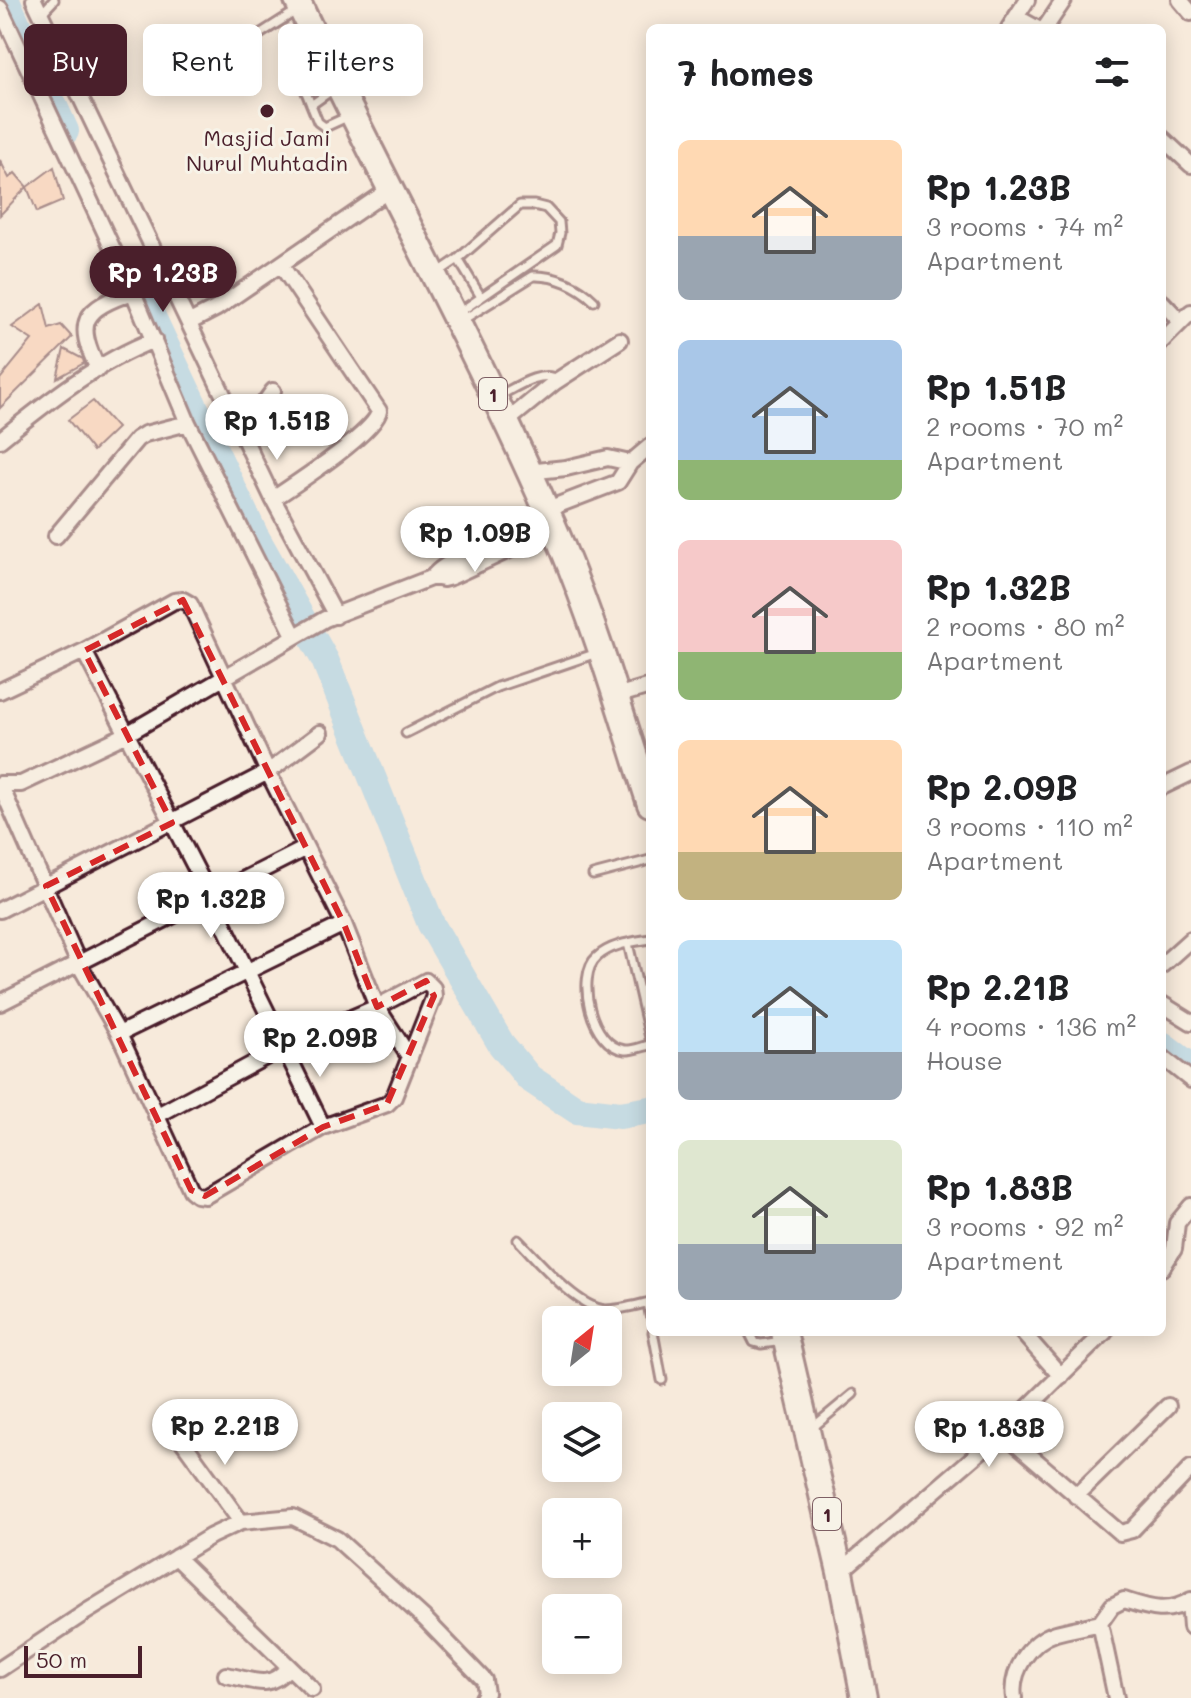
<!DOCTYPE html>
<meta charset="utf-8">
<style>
:root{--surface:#fff;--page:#f2f2f2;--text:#202124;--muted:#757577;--accent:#4a1f2b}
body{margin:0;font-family:Mali,sans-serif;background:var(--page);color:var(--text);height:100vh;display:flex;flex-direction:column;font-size:30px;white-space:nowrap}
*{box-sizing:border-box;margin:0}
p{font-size:26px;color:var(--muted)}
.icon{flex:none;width:44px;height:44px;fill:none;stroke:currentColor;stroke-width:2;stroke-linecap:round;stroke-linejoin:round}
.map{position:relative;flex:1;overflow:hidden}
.panel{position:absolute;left:646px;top:24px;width:520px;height:1312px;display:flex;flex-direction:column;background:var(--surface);border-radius:12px;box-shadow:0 4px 20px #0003}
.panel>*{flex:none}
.banner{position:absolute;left:24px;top:24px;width:502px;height:72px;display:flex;gap:16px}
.needle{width:52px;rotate:30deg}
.controls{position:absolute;left:542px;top:1306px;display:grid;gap:16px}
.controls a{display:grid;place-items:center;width:80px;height:80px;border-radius:12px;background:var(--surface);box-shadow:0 4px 20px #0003;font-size:40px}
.scale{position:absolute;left:24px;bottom:20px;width:118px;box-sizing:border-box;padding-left:8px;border:4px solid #4a1f2b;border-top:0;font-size:22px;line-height:28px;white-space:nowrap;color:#4a1f2b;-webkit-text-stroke:6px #f7f3e8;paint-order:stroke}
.price{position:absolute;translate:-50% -68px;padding:0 18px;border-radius:28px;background:#fff;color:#222;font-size:26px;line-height:52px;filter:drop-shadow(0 2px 4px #0008)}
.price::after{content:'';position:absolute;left:50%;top:48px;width:24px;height:18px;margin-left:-12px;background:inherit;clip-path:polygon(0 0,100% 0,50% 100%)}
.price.selected{background:var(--accent);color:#fff}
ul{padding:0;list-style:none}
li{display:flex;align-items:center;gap:24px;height:200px;padding:0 32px}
li span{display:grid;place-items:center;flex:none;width:224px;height:160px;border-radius:12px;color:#555}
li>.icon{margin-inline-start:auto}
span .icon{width:96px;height:96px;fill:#fffc;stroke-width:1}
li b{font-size:34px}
h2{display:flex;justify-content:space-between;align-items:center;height:96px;padding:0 32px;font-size:34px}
.pill{padding:0 28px;border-radius:12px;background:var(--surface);box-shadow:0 4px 20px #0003;font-size:28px;line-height:72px}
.pill.selected{background:var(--accent);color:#fff}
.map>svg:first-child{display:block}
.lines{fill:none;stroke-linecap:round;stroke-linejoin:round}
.river{stroke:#8ac9ea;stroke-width:28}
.building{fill:#f8c6a7;stroke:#4a1f2b;stroke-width:2}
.service-casing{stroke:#4a1f2b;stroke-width:13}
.minor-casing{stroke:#4a1f2b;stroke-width:20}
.trunk-casing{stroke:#4a1f2b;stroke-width:30}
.service{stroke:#f7f3e8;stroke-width:7}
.minor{stroke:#f7f3e8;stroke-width:14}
.trunk{stroke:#f7f3e8;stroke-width:24}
.marked{fill:none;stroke:#d62828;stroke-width:6;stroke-dasharray:16 10;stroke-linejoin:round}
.poi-dot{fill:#4a1f2b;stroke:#f7f3e8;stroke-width:3}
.labels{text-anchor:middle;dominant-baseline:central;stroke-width:6;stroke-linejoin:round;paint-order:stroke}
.shield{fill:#f7f3e8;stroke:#7e5f64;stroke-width:2}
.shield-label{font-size:20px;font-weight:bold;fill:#4a1f2b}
.poi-label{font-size:22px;fill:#4a1f2b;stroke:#f7f3e8}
</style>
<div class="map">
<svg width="1191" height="1698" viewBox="0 0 1191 1698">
<rect width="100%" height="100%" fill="#f7eadb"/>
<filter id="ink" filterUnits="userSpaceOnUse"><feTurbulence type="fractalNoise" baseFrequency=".0125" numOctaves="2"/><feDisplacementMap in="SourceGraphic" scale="16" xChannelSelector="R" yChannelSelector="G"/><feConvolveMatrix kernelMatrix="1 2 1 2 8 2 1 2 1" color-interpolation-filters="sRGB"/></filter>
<g filter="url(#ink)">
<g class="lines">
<path class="river" d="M6 0 65 131
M128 266 254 534 325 660 431 924 501 1044 529 1078 577 1110 620 1115 650 1110
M1162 1045 1191 1067"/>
</g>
<path class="building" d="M0 160 9 178 15 173 27 187 0 215Z
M54 167 63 201 37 212 27 187Z
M43 304 49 329 61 325 72 337 0 408V379L32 340 12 327Z
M64 349 83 359 84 363 57 378Z
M93 401 117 428 93 451 68 420Z"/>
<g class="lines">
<defs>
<path id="service" d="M41 14 54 0
M219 60 296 11
M322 60 301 80 318 122 325 127 349 116
M311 105 335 88
M458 259 481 297
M439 272 458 259 520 205H534L546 208 559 222 560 233 557 245 457 314
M461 321 533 276C555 275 579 286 594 301
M497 397C513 389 542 368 558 380
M406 733 497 687 597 653
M593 875 650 860
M650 939C632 942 611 944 597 957 575 976 591 1047 625 1050 632 1051 643 1046 650 1045
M628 943 650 1038
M518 1240C538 1260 577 1308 606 1310 620 1310 637 1305 650 1302
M648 1303 650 1315
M653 1332 662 1380
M749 1332 754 1342 761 1344 783 1341
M812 1428 853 1394"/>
<path id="minor" d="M34 0 273 499 336 616
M1180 0 1191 13
M0 8 133 292 188 423 294 635
M1016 17 1036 28
M1009 28 1027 0
M1045 28 1064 0
M1162 138 1191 165
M1162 302 1180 321
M190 322 217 308 389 190
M1162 341 1191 312
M98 369C75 322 82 309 133 292
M506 422 555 382 620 340
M238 424 257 413 273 391
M0 440C47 402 97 362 154 340
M527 472 566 468 608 458 630 463
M273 499C294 485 377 431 379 411L281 265
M545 510 618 482 630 463 650 446
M56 536 137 439 145 434 188 423
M433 577 443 579 451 577 554 529
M0 691 84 651 174 601 183 600 190 604 268 772 344 924 377 1007 410 1058
M616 696 650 686
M0 784 79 964 119 1034 191 1190 197 1195 205 1196 323 1127 387 1104 394 1097 434 996 433 988 426 981 377 1007 284 1047 211 898 84 651
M0 784H21L127 734 325 619 433 577C443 562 493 542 510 548
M1162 787 1191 773
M0 910 268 772 320 733
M1162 965 1191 939
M0 1003 306 848
M1162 1004 1191 1022
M119 1034 344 924
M1162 1057 1191 1080
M156 1116 284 1047 323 1127
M1162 1268 1174 1249 1177 1223 1191 1206
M1022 1332 1061 1376
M1003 1432 1120 1533 1132 1530 1191 1468
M178 1435 241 1522
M1076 1496 1168 1406
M176 1557 312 1689
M840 1572 1003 1432 1105 1332
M1189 1602 1191 1627
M1100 1623 1116 1698
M0 1669 86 1612 211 1536 241 1522 293 1517 337 1539 424 1618 484 1680 486 1693 483 1698
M226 1675C254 1680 268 1691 288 1668
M1014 1698C1010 1671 1030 1641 1056 1633 1070 1629 1085 1627 1100 1623L1112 1606 1124 1600C1149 1608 1167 1615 1191 1600"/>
<path id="trunk" d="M297 0C383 183 483 359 562 546 597 630 622 717 650 804
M784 1332 840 1572 864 1698"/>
</defs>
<use href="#service" class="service-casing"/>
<use href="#minor" class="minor-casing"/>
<use href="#trunk" class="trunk-casing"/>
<use href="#service" class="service"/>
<use href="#minor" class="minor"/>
<use href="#trunk" class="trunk"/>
</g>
</g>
<path d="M0 0H1191V1698H0ZM183 600 344 924 377 1007 426 981 434 996 387 1104 323 1127 205 1196 191 1190 46 886 172 823 84 651Z" fill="#f7eadb" fill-opacity=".55" fill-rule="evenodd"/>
<path class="marked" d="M183 600 344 924 377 1007 426 981 434 996 387 1104 323 1127 205 1196 191 1190 46 886 172 823 84 651Z"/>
<circle class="poi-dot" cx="267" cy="111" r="8"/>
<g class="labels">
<g class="shield">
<rect x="479" y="378" width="28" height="32" rx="6"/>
<rect x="813" y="1498" width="28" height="32" rx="6"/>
</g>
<g class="shield-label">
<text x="493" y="394">1</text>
<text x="827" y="1514">1</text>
</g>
<g class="poi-label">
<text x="267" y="137">Masjid Jami<tspan x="267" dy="25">Nurul Muhtadin</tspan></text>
</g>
</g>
</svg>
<div class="controls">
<a><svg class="needle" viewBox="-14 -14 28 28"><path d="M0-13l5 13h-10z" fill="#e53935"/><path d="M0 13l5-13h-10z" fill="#757577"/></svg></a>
<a><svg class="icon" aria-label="layers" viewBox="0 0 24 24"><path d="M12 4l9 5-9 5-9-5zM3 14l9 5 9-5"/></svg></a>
<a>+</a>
<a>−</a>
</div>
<div class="scale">50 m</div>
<b class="price selected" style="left:163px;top:314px">Rp 1.23B</b>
<b class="price" style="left:277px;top:462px">Rp 1.51B</b>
<b class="price" style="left:475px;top:574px">Rp 1.09B</b>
<b class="price" style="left:211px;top:940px">Rp 1.32B</b>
<b class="price" style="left:320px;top:1079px">Rp 2.09B</b>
<b class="price" style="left:225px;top:1467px">Rp 2.21B</b>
<b class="price" style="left:989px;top:1469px">Rp 1.83B</b>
<div class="banner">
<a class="pill selected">Buy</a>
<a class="pill">Rent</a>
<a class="pill">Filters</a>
</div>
<section class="panel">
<h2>7 homes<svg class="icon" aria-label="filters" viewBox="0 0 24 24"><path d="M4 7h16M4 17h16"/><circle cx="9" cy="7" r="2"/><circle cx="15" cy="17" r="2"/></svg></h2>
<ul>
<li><span style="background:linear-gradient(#ffd9b3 60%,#9aa5b1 0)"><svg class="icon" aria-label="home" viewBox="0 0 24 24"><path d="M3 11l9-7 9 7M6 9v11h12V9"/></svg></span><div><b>Rp 1.23B</b><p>3 rooms · 74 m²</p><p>Apartment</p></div></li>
<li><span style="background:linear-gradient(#a9c7e8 75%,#8fb573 0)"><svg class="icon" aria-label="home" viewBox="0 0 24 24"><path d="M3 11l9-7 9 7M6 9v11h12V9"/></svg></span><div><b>Rp 1.51B</b><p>2 rooms · 70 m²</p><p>Apartment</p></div></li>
<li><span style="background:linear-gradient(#f6c9c9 70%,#8fb573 0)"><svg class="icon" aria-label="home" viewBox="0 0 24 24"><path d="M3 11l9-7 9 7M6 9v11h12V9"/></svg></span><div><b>Rp 1.32B</b><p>2 rooms · 80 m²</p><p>Apartment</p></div></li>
<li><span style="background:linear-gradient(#ffd9b3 70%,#c2b280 0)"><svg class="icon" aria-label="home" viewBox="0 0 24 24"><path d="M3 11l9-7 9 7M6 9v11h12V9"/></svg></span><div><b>Rp 2.09B</b><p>3 rooms · 110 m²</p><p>Apartment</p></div></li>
<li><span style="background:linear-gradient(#bfe0f5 70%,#9aa5b1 0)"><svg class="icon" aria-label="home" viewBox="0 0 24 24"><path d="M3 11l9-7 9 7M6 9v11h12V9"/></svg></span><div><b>Rp 2.21B</b><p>4 rooms · 136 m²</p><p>House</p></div></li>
<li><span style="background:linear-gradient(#dfe7d0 65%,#9aa5b1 0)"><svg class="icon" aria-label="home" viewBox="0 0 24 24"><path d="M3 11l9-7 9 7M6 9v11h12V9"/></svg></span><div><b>Rp 1.83B</b><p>3 rooms · 92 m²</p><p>Apartment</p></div></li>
</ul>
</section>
</div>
